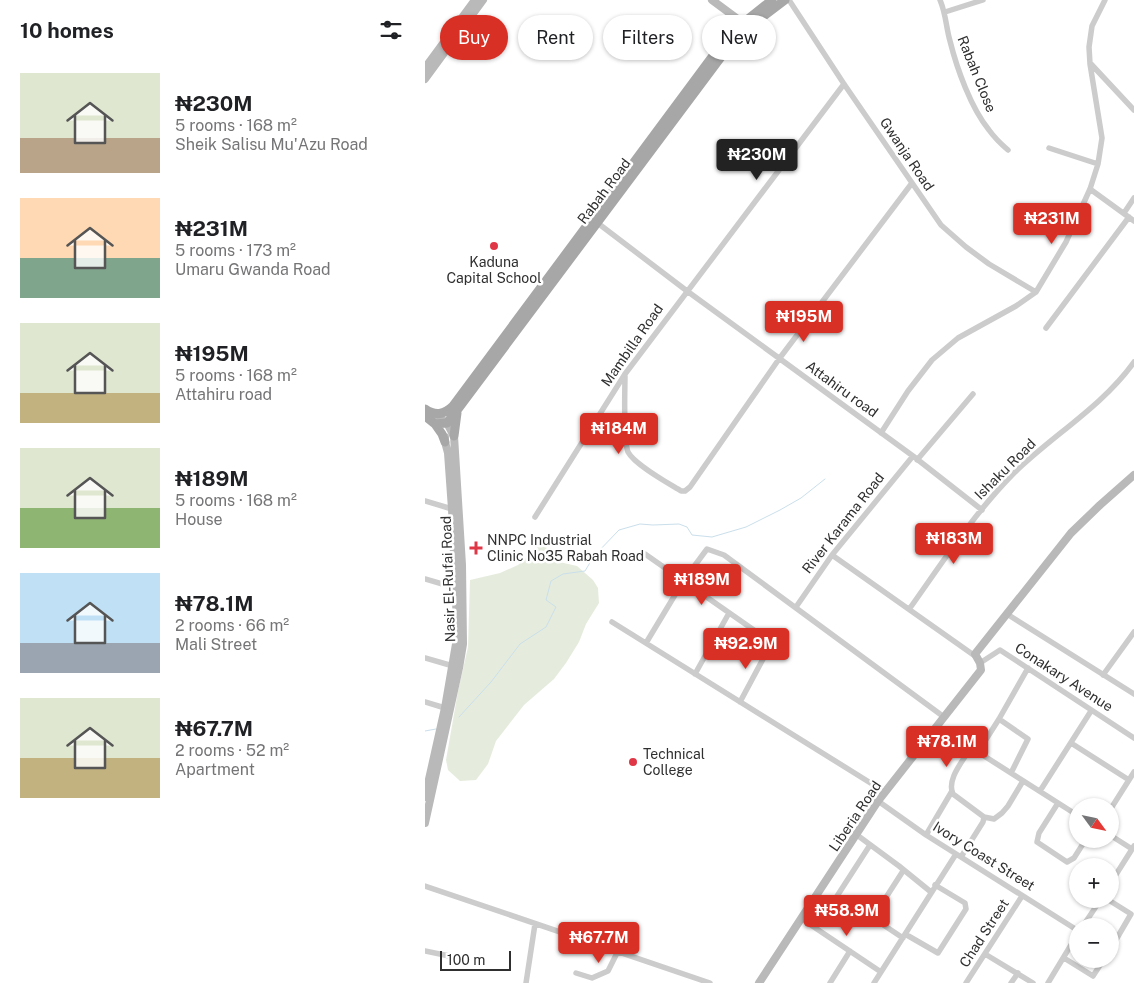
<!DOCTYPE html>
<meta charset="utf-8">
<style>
:root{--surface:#fff;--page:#f2f2f2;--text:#202124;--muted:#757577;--accent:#d93025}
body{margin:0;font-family:"Public Sans",sans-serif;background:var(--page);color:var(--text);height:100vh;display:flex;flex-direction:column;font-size:19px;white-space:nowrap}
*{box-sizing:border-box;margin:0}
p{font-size:16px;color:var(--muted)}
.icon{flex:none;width:28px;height:28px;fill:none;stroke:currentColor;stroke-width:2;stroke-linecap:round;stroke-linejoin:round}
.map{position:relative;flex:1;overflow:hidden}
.sheet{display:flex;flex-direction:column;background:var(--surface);width:425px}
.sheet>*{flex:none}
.hud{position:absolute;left:15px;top:15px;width:475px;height:45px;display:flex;gap:10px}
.needle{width:32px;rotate:123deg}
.fabs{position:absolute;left:644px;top:798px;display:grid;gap:10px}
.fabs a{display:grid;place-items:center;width:50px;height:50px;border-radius:50%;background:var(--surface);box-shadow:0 1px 4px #0004;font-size:25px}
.scale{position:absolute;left:15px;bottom:12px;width:71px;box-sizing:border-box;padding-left:5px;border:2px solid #2f2f2f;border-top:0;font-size:14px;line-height:18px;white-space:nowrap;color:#2f2f2f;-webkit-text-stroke:4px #fff;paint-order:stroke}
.price{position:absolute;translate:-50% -42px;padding:0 11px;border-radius:5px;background:var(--accent);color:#fff;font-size:16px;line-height:32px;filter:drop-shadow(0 1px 2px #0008)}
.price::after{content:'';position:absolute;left:50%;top:30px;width:15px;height:11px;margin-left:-8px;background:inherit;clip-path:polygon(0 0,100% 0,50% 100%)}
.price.selected{background:#222;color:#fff}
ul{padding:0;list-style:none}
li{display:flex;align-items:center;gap:15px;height:125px;padding:0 20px}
li span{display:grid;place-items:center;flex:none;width:140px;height:100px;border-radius:0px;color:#555}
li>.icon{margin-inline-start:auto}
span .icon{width:60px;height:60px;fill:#fffc;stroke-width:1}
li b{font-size:21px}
h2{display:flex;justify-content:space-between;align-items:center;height:60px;padding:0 20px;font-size:21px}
.tag{padding:0 18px;border-radius:22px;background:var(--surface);box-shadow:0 1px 4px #0004;font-size:18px;line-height:45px}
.tag.selected{background:var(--accent);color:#fff}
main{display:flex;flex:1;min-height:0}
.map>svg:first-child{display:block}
.green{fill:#e5ecdd}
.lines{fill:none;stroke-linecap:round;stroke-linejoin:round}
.stream{stroke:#cadfeb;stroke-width:1}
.street{stroke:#ccc;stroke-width:5.5}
.secondary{stroke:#b9b9b9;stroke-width:8}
.primary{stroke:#a7a7a7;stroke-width:9}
.poi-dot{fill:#e03746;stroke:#fff;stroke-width:2}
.labels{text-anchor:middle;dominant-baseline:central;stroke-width:5;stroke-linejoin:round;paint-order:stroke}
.street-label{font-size:14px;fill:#2f2f2f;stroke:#fff}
.poi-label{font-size:14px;fill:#2f2f2f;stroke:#fff;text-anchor:start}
</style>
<main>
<section class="sheet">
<h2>10 homes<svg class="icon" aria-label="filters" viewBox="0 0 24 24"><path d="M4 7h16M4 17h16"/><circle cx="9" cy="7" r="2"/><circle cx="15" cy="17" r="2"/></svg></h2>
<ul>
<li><span style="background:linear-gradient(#dfe7d0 65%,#b9a48a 0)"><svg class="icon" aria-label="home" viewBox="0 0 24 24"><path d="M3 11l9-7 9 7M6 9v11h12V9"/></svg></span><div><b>₦230M</b><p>5 rooms · 168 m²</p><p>Sheik Salisu Mu'Azu Road</p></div></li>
<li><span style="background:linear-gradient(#ffd9b3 60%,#7fa58c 0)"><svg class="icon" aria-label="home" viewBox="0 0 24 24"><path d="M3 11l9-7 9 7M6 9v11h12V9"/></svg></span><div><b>₦231M</b><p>5 rooms · 173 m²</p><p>Umaru Gwanda Road</p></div></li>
<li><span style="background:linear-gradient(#dfe7d0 70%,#c2b280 0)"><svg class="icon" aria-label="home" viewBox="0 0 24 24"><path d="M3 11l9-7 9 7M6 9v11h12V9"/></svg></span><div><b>₦195M</b><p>5 rooms · 168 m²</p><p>Attahiru road</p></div></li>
<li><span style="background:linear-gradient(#dfe7d0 60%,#8fb573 0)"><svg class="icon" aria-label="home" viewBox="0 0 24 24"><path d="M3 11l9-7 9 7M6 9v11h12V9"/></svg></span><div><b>₦189M</b><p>5 rooms · 168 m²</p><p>House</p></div></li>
<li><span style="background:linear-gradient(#bfe0f5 70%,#9aa5b1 0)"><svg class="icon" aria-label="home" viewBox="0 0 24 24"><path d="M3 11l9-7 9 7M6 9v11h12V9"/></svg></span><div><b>₦78.1M</b><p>2 rooms · 66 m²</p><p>Mali Street</p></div></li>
<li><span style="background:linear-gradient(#dfe7d0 60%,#c2b280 0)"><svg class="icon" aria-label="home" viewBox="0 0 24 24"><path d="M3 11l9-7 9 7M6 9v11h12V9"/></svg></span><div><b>₦67.7M</b><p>2 rooms · 52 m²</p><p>Apartment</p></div></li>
</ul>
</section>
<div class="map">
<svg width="709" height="983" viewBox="0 0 709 983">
<rect width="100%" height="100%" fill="#fff"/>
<path class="green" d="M118 542 130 561 152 566 168 580 173 588 174 603 161 624 154 642 141 663 129 679 99 705 71 741 63 764 51 780 35 781 23 770 21 760 33 691 43 647 45 580 75 573 93 565Z"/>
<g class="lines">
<path class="stream" d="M34 717 66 682 95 644 121 627 131 607 121 600 126 581 138 574 160 571 169 556 194 530 215 524 228 525 254 524 262 527 267 535 287 537 321 527 355 510 376 498 400 479
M0 731 11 729"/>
<path class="street" d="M364 0 419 84 516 225 541 247 564 264 611 292
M515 0C521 14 521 27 525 41 532 69 546 108 564 130 569 137 576 144 583 150
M520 12 558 0
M666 64 709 110
M624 148 673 164
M665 189 709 221
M699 213 709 198
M170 221 262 291 488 456 557 510
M621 328 704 217
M200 374C200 391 198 439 203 452 210 465 243 483 256 491H260L265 487 354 359 487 183
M456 433 483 391 507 360 533 338 591 306 611 292 641 242 665 189 673 164 677 138 665 64 664 47 667 26 680 0
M492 460 548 394
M0 501 27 509
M110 517 200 374 419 84
M220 554 343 640 346 644 315 702
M407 555 550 656
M0 579 31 588
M371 607 407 555 488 456
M485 608C517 563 548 515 587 475 626 436 676 408 709 362
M582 614 709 694
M187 622 460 792
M221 643 259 580 282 549 299 555 519 717
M0 658 28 666
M555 663 575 650 709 738
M270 674 304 613
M678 675 709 632
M0 702 20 708
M574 719 603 739 586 773
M512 726 652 815
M646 743 704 780
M553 752 574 719 603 668
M615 791 666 711
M453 801 501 835 652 930
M633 803 614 833 612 842 642 862 649 858 661 839
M685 810 709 772
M559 817 569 819 577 813 583 806 598 781
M432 835 474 866 506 892
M501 835 527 791
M685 835 707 849
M536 857 558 822 559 817 528 794C521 779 539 760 546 747
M685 884 709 846
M0 886C95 918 190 950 285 983
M390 898 405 907 445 845
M682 899 706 914 685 950
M377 919 456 972
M658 926 676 899
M480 934 513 953 541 909 540 903 510 885
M478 938 451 920 449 916 478 871
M0 951 29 957
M560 954 608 983
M639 958 668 976 679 959
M151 973 167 978 183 971 193 951
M101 983 110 924
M405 983 425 951
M449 983 531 854
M541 983 597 896
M586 983 593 973
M623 983 652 935"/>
<path class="secondary" d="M287 0 318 23
M0 68 50 0
M0 79 58 0
M0 797 20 708 31 644 32 624 27 509 23 453 20 442V437
M0 823 34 668 38 644 37 565 29 436 22 423 7 414
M334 983 453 801 556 670 555 663 550 654 646 533 675 505 709 475"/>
<path class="primary" d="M0 409C10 416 19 415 28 406L293 49 318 23 347 0
M0 416 10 424 22 423 27 417 299 53 324 27 360 0
M10 424 17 434 20 442
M29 436 32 413"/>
</g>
<g class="poi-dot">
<circle cx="69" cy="246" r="5"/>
<path d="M48.5 540.5h5v5h5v5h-5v5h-5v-5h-5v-5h5z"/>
<circle cx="208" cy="762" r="5"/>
</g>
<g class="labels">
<g class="street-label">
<text transform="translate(552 74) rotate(68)">Rabah Close</text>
<text transform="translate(482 154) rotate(56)">Gwanja Road</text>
<text transform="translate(179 191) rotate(-53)">Rabah Road</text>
<text transform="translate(207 345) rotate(-55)">Mambilla Road</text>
<text transform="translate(417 389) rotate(36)">Attahiru road</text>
<text transform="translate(580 469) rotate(-45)">Ishaku Road</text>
<text transform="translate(418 523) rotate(-52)">River Karama Road</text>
<text transform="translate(23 579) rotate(-92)">Nasir El-Rufai Road</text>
<text transform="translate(639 677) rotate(33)">Conakary Avenue</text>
<text transform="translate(430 816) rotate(-56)">Liberia Road</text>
<text transform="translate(559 856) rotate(32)">Ivory Coast Street</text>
<text transform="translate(559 933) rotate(-57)">Chad Street</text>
</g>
<g class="poi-label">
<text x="69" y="262" text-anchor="middle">Kaduna<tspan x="69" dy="16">Capital School</tspan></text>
<text x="62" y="540">NNPC Industrial<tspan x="62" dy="16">Clinic No35 Rabah Road</tspan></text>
<text x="218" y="754">Technical<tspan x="218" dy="16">College</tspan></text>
</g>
</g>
</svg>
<div class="fabs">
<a><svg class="needle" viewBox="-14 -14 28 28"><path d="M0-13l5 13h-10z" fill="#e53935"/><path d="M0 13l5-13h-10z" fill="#757577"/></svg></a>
<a>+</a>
<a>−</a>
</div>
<div class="scale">100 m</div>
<b class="price selected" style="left:332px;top:181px">₦230M</b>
<b class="price" style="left:627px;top:245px">₦231M</b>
<b class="price" style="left:379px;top:343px">₦195M</b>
<b class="price" style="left:194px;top:455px">₦184M</b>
<b class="price" style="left:529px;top:565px">₦183M</b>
<b class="price" style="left:277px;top:606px">₦189M</b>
<b class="price" style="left:321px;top:670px">₦92.9M</b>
<b class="price" style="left:522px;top:768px">₦78.1M</b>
<b class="price" style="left:422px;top:937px">₦58.9M</b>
<b class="price" style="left:174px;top:964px">₦67.7M</b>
<div class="hud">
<a class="tag selected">Buy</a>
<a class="tag">Rent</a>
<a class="tag">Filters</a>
<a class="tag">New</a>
</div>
</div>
</main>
